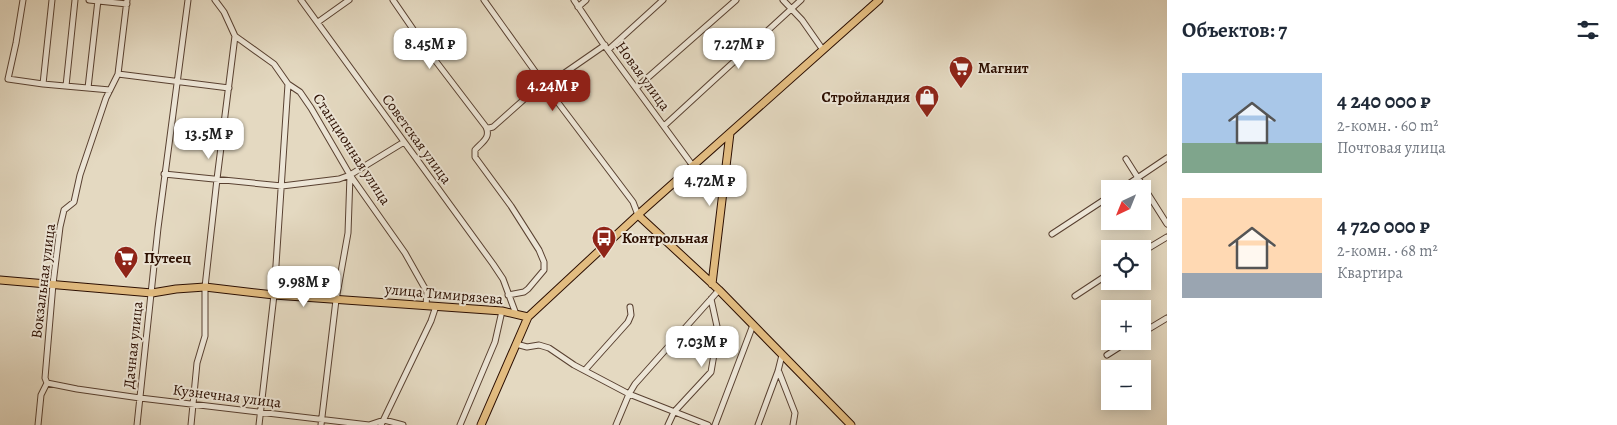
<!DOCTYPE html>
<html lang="ru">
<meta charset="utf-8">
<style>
:root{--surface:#fff;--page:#f2f2f3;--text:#1f2937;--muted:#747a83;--accent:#8f2418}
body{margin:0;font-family:Alegreya,serif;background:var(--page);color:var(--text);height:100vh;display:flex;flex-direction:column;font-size:19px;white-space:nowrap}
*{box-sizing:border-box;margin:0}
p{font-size:16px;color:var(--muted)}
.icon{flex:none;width:28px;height:28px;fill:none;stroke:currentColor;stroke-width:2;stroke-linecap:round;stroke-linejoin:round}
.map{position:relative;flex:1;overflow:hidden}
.side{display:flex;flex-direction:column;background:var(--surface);width:450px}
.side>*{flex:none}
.needle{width:32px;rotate:223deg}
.controls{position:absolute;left:1101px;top:180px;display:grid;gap:10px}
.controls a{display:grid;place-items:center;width:50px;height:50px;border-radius:0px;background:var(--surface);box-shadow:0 2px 12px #0003;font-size:25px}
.price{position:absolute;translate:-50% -42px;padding:0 11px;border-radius:10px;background:#fff;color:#222;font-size:16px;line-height:32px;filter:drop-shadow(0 1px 2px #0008)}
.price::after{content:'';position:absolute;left:50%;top:30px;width:15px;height:11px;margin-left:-8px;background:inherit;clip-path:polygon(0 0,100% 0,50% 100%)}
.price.active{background:var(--accent);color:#fff}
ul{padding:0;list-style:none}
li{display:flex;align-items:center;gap:15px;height:125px;padding:0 15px}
li span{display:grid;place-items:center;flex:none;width:140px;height:100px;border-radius:0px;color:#555}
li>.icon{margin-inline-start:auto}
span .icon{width:60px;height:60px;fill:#fffc;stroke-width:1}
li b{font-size:21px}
h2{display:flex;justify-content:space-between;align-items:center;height:60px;padding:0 15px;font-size:21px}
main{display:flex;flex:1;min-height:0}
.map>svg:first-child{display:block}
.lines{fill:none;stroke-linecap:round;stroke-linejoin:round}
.minor-casing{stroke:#594131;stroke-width:7}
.major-casing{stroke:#2b0e01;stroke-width:9}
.minor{stroke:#ede6d7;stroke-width:5}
.major{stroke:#e2bc80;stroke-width:7}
.labels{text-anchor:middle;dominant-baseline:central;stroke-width:4;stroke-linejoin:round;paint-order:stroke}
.poi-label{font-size:15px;font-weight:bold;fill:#2b0e01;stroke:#ede6d7;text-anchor:start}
.street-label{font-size:15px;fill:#2b0e01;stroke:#ede6d7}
</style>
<main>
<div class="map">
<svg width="1167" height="425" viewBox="0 0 1167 425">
<rect width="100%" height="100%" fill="#e4d9c1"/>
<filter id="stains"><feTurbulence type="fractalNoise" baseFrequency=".004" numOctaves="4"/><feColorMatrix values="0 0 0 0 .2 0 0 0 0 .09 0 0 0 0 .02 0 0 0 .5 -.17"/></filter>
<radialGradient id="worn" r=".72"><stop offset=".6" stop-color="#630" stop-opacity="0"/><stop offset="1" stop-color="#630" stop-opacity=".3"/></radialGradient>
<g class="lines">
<defs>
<path id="minor" d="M23 0 16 43 8 79 43 84 110 90
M89 0 127 4
M215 0 224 12 235 36 274 64 288 84 300 92 311 108 350 175 405 253 427 292 426 305
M301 0 493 264 503 279 516 314
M393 0 428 51 486 127C491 138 482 142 475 150V157L511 206 539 250 544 262V270L528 289 524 292 508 295
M484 0 544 84 633 202 638 215
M574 0 602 42 693 166
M783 0 802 20 823 50
M578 7 586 0
M318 22 349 0
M608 50 663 0
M118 74 229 88
M43 84 52 0
M66 86 75 0
M88 88 98 0
M636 88 736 0
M664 126 801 0
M486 127 489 128 493 127 538 87 553 81 605 45
M1126 159 1167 224
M164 174 282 186 339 179 350 175 404 142
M1121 189 1167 158
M1052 234 1110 196
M1142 252 1167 237
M1075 296 1110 273
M1142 333 1167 318
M516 344 527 347 539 345 549 348 574 365 629 394 708 425
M1107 355 1129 341
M585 370 628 322 631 315 630 307
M779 372 795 413 793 425
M47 383 77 389 140 398 369 425 384 420 403 425
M38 425 41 395 47 383 45 378 53 284 60 227 64 210 74 202 80 175 106 98 118 74 127 0
M137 425 158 228 188 0
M191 425 197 363 205 336V287L217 179 235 36
M259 425 274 295 288 84
M321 425 336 300 348 233 350 175
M381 425 431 321 436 306
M460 425 495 342 502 311
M616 425 629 394 635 384 719 290
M668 425 674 412 711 372 718 331 711 299
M715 425 753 325
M758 425 778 371 782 355"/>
<path id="major" d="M638 215 719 290 851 425
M0 280 152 293 176 289 205 287 274 295 502 311 528 317
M712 284 730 133
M481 425 528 317 641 212 879 0"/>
</defs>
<use href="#minor" class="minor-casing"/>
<use href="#major" class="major-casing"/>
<use href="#minor" class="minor"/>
<use href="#major" class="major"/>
</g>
<defs>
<symbol id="supermarket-pin" viewBox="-11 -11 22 30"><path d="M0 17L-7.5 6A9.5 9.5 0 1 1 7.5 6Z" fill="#8f2418" stroke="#ede6d7"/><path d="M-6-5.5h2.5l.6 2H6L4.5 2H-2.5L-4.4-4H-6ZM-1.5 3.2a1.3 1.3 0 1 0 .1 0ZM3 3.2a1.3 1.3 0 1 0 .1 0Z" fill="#fff"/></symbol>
<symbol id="shop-pin" viewBox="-11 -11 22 30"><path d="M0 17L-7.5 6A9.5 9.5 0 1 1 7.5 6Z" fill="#8f2418" stroke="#ede6d7"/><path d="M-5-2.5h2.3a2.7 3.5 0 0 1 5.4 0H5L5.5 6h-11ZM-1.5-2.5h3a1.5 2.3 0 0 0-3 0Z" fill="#fff"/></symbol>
<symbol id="bus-pin" viewBox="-11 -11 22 30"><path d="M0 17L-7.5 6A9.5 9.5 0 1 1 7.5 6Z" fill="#8f2418" stroke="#ede6d7"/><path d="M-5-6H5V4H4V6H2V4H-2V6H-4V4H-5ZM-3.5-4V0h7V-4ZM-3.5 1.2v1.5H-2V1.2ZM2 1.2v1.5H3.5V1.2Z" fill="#fff"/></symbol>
</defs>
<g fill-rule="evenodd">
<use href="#supermarket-pin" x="947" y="54" width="28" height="38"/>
<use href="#shop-pin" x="913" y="83" width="28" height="38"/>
<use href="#bus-pin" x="590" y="224" width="28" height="38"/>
<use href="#supermarket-pin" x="112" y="244" width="28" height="38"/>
</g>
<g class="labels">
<g class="poi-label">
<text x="978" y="68">Магнит</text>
<text x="910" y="97" text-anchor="end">Стройландия</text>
<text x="622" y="238">Контрольная</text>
<text x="144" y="258">Путеец</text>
</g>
<g class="street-label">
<text transform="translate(643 76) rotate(54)">Новая улица</text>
<text transform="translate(417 139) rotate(54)">Советская улица</text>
<text transform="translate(352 149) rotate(57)">Станционная улица</text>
<text transform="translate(43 281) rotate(-83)">Вокзальная улица</text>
<text transform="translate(444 294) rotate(5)">улица Тимирязева</text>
<text transform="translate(133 345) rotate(-84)">Дачная улица</text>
<text transform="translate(227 396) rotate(7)">Кузнечная улица</text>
</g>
</g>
<rect width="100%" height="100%" filter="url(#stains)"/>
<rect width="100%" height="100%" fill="url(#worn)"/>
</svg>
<div class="controls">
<a><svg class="needle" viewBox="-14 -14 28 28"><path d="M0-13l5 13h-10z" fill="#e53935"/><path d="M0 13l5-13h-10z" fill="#747a83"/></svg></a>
<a><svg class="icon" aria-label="locate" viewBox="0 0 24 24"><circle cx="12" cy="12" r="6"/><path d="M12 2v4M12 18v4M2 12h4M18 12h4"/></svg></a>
<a>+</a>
<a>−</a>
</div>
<b class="price" style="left:430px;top:70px">8.45M ₽</b>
<b class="price" style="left:739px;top:70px">7.27M ₽</b>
<b class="price active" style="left:553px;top:112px">4.24M ₽</b>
<b class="price" style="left:209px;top:160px">13.5M ₽</b>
<b class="price" style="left:710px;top:207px">4.72M ₽</b>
<b class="price" style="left:304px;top:308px">9.98M ₽</b>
<b class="price" style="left:702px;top:368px">7.03M ₽</b>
</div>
<section class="side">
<h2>Объектов: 7<svg class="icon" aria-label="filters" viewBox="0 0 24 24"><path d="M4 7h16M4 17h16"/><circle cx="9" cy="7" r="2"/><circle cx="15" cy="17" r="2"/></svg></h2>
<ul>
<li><span style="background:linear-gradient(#a9c7e8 70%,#7fa58c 0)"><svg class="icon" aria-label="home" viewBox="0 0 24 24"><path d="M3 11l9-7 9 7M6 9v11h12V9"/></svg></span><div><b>4 240 000 ₽</b><p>2-комн. · 60 m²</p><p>Почтовая улица</p></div></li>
<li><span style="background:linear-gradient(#ffd9b3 75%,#9aa5b1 0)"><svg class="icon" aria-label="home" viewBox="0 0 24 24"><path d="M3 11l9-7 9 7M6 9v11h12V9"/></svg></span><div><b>4 720 000 ₽</b><p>2-комн. · 68 m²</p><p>Квартира</p></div></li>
</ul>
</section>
</main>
